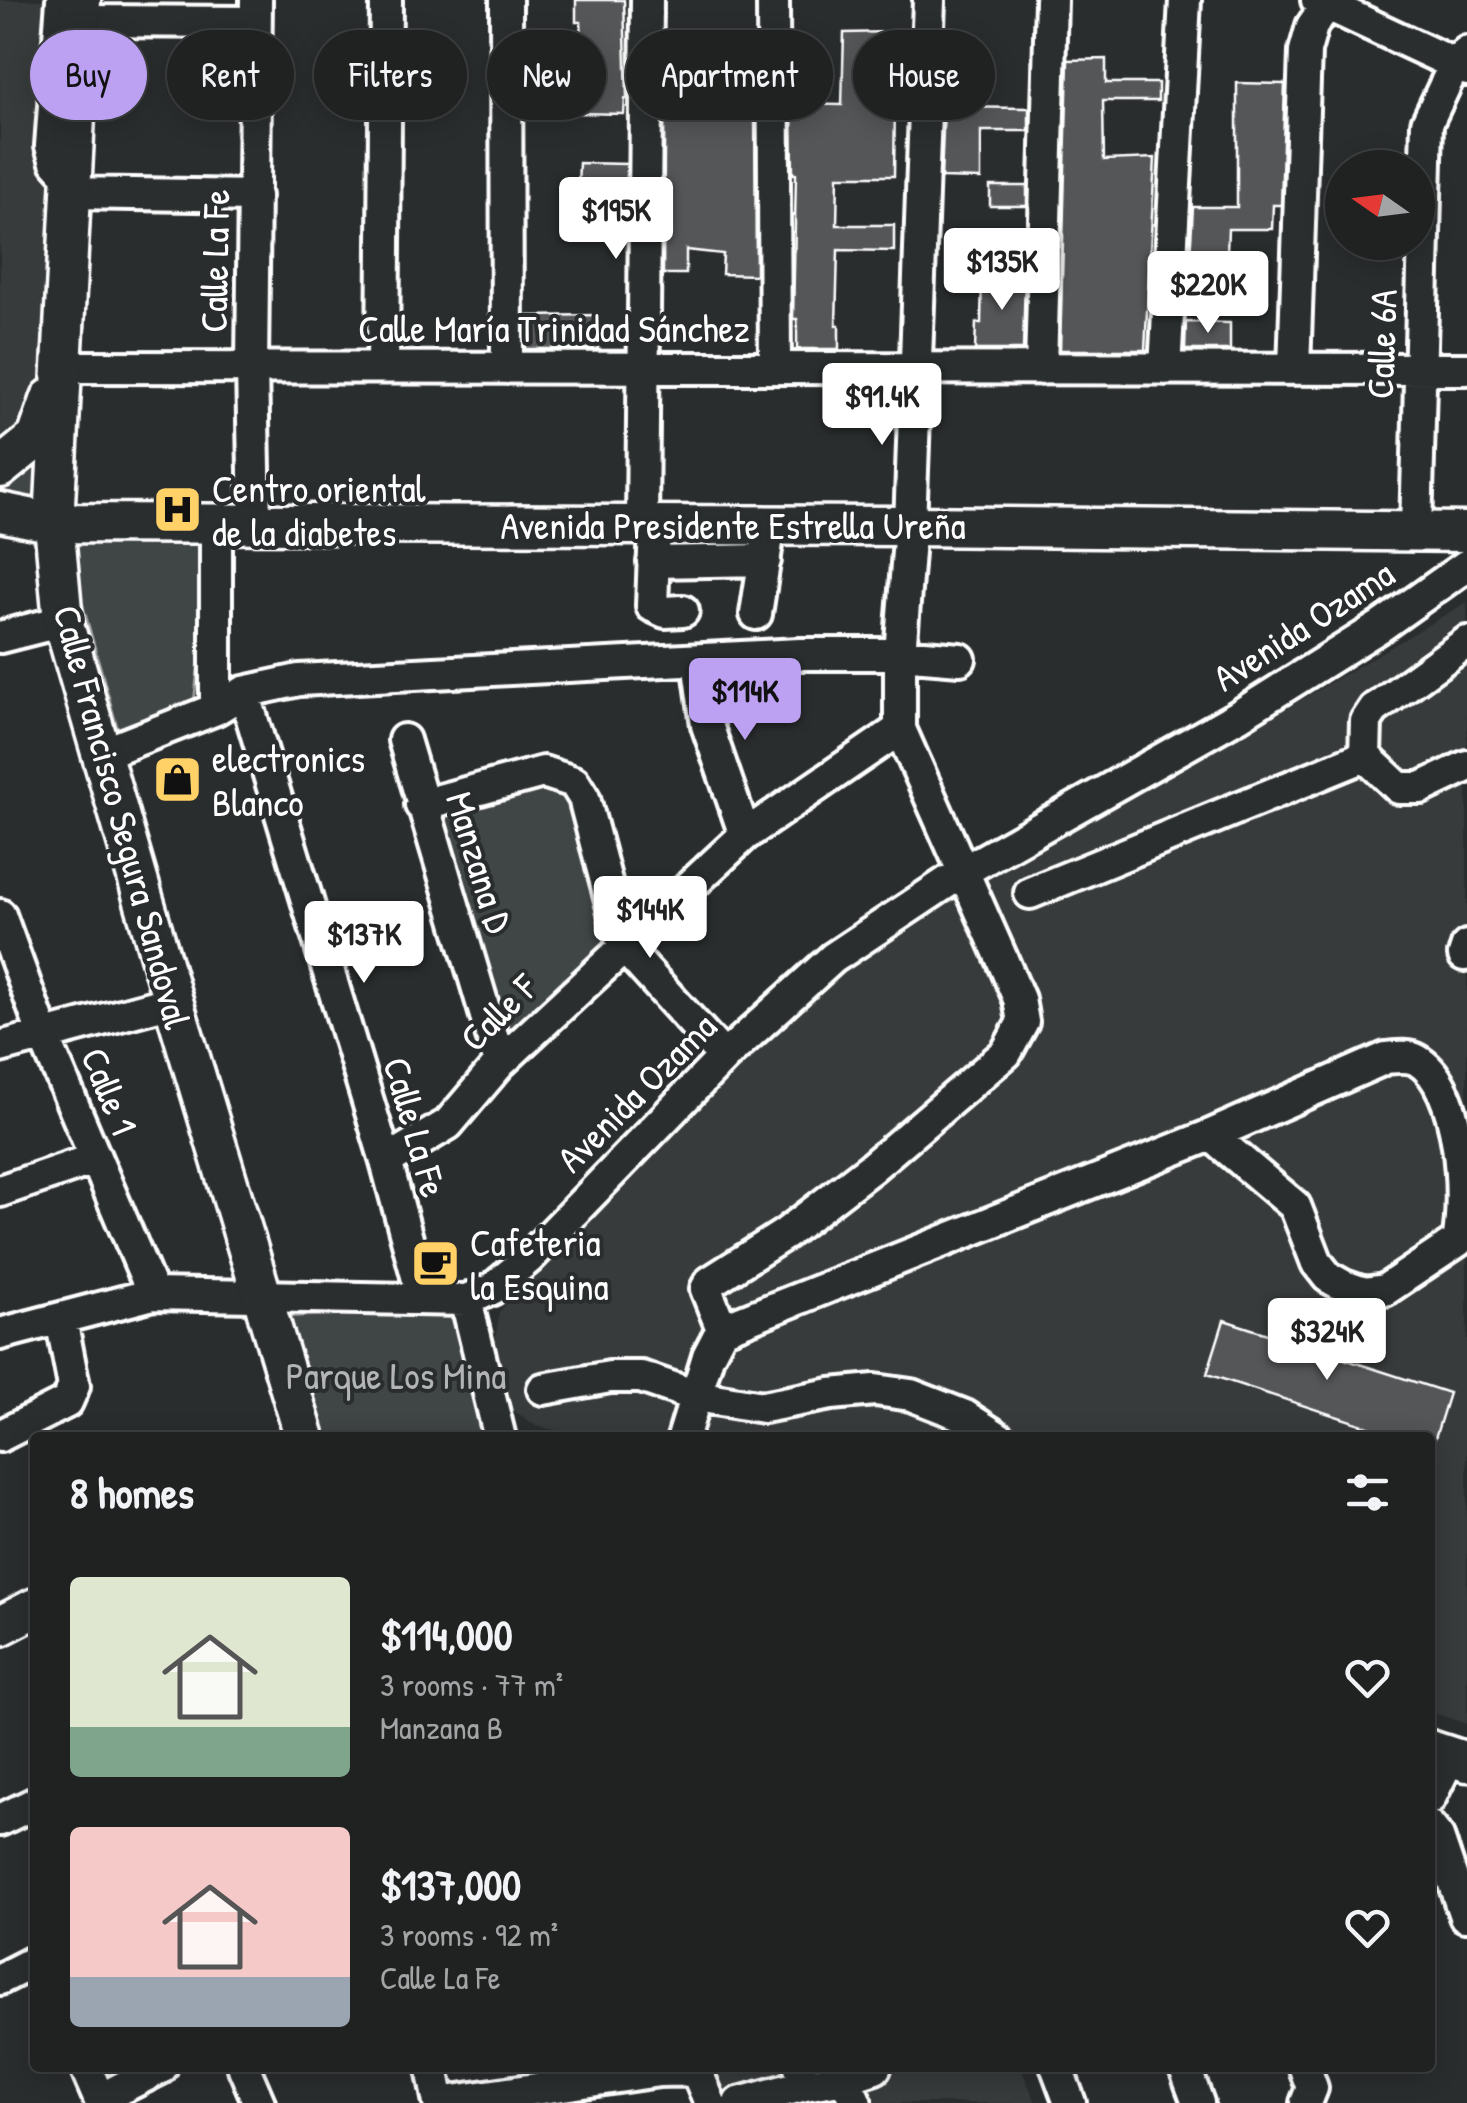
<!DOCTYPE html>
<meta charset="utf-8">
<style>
:root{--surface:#202222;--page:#282a2a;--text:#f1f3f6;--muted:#a2a4a5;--line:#3d3f40;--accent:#bca0f2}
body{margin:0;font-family:"Patrick Hand",sans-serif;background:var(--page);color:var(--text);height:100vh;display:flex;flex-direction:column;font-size:38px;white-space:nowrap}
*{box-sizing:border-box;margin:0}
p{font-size:32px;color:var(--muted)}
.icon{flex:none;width:55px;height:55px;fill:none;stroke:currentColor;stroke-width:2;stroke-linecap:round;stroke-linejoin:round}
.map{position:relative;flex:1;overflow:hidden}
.details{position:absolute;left:30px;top:1432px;width:1405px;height:640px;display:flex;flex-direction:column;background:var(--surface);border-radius:10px;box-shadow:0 5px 25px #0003,0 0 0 2px var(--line)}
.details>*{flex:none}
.top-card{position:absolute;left:30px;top:30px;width:1408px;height:90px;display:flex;gap:20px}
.needle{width:65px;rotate:284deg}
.buttons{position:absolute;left:1325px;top:150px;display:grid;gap:20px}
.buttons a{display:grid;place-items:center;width:110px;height:110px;border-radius:50%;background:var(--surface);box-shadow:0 5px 25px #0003,0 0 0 2px var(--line);font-size:50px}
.price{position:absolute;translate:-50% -85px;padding:0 22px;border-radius:10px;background:#fff;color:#222;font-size:32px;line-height:65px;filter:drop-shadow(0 2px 5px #0008)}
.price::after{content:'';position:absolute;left:50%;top:60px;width:30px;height:22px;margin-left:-15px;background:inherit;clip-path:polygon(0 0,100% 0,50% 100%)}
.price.current{background:var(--accent);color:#111}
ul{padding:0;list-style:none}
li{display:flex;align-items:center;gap:30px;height:250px;padding:0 40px}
li span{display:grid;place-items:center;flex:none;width:280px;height:200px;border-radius:10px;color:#555}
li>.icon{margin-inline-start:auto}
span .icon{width:120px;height:120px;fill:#fffc;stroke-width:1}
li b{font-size:42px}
h2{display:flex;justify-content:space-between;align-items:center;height:120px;padding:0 40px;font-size:42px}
.tag{padding:0 35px;border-radius:45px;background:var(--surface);box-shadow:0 5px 25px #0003,0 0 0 2px var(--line);font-size:35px;line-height:90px}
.tag.current{background:var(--accent);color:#111}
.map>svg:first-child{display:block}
.built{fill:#373a3b}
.green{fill:#414445;stroke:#a0a2a2;stroke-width:2.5}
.building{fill:#555758;stroke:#fff;stroke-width:2.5}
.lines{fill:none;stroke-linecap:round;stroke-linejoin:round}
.minor-casing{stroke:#fff;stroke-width:38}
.major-casing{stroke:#fff;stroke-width:45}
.minor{stroke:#2a2d2e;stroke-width:30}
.major{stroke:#2a2d2e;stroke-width:38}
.labels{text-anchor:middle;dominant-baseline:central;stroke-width:8;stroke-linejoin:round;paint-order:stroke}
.street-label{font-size:38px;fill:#fff;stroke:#2a2d2e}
.poi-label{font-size:38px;fill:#fff;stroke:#2a2d2e;text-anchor:start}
.park-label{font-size:38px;fill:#b3b4b5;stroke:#2a2d2e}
</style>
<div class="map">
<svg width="1467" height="2103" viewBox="0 0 1467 2103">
<rect width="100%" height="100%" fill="#2a2d2e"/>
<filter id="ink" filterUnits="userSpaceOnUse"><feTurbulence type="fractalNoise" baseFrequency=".01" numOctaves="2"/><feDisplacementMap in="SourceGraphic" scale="20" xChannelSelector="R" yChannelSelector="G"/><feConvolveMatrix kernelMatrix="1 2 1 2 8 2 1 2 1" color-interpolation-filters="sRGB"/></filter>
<g filter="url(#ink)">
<path class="built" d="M0 0H61L45 365 22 429 0 452Z
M1467 602V1724L1430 1712V1438L589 1437 536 1426 511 1409 495 1343 499 1312 539 1266 781 1024 854 963 967 888 1289 707Z
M675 2068H1021L1036 2103H689Z"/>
<path class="green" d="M44 447 46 510 0 500V481Z
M67 537 213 538 193 710 119 733 69 556Z
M542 783 567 798 608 942 511 1038 440 811Z
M456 1308 485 1437H321L286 1317Z"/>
<path class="building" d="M576 0H624L627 99H625L624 114 576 113 577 84H585L581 22H576Z
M665 32H693L690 104 755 105 756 275 722 274 723 254 686 250V274H663Z
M890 32 895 104 894 176H838L837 225H894V251L838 250 836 325H839V349H797V319H793L796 174H793L792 104 842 105 844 33Z
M1106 59V83H1158V101H1103L1104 160 1155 158 1145 350H1060L1068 60Z
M1237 83 1285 84 1281 205H1273L1272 229H1228L1226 275H1189L1193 207H1237Z
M944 107 1029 108V131H981V179L941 178Z
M579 163 627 164 626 236 591 237 590 188H578Z
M990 186H1027V206H990Z
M982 274 1025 275 1023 350H975L976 323H981Z
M598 315V349H526V316Z
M1186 322 1230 323V350H1185Z
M1224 1320 1449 1393 1435 1438H1403L1207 1374Z"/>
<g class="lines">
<defs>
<path id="minor" d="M62 0 51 146 56 162 73 181
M506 0 507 368
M773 0 775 368
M1317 0 1467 70
M80 21 255 22
M72 193 255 196
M61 367 1467 369
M383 367 386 0
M1041 369 1051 0
M1165 369 1185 0
M1294 369 1305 51 1312 26 1330 0
M255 522 252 367 256 0
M642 525 647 0
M655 525 652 606 665 612 683 611
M1416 530 1427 123 1455 64 1467 52
M653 562 765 560
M756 614 767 543
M0 637 63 621
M698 661 707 725 745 835
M244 692 386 1161 423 1298
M216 709V524
M404 740 500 1063
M101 754 216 709 244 692 299 680 800 654H900L960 659
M1365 756 1366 721 1374 709 1467 642
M1365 756 1399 788H1421L1467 766
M421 805 543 772 574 782 584 798 623 946 724 1057
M1030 893 1365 756
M0 915 43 1034 153 1294
M1464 955 1467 946
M0 1047 173 1001
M386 1161 448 1124 500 1063 745 835 900 729
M0 1191 94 1159
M466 1300 500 1438
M722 1329 706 1289 710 1282 785 1234 871 1168 1006 1053 1023 1022 1019 999 1002 959 900 729V654L910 526 929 0
M0 1334 153 1294 466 1300 492 1289 528 1259 724 1057 833 958 964 871 1238 716 1381 626 1467 565
M543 1389 610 1377H641L696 1396 763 1407 831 1394 875 1390 911 1395 965 1416 999 1438
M0 1436 67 1402 74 1386 61 1319
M683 1438 708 1356 722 1329 1211 1135 1386 1058C1396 1057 1408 1055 1417 1060 1462 1086 1467 1198 1458 1241L1385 1290 1364 1293 1344 1286 1328 1277 1317 1263 1295 1206 1211 1135
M1430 1798 1450 1757
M0 1820 35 1803
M1430 1827 1438 1837 1465 1916
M0 1979 35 1961
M86 2068 101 2103
M244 2068 259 2103
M432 2068 439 2103
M1057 2068 1070 2103
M1185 2068 1198 2103
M1305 2068 1312 2088 1306 2103
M845 2078 875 2068
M805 2085 845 2078 856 2103
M100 2099 161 2068
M439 2103 659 2071 696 2070 710 2103
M739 2103 805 2085 800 2068"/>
<path id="major" d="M81 0 54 523 63 621 173 1001 305 1438
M0 468 37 438 51 398
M0 512 54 523 910 526 1467 532
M0 1626 35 1608
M1430 1750 1467 1762"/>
</defs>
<use href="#minor" class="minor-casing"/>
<use href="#major" class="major-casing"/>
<use href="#minor" class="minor"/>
<use href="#major" class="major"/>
</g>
</g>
<defs>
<symbol id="hospital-square" viewBox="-11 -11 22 22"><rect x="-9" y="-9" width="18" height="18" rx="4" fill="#ffd166" stroke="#2a2d2e"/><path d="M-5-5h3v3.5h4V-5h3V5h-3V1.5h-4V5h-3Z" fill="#111"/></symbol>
<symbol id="shop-square" viewBox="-11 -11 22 22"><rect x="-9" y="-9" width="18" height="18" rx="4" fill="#ffd166" stroke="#2a2d2e"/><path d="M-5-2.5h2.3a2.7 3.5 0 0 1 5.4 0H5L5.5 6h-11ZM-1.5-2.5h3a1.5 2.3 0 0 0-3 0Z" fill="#111"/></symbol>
<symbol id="cafe-square" viewBox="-11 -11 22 22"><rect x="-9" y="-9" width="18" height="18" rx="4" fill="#ffd166" stroke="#2a2d2e"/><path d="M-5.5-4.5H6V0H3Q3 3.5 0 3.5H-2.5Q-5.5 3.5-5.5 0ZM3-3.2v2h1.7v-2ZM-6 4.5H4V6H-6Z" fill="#111"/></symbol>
</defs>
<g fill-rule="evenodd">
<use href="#hospital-square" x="150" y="482" width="55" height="55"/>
<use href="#shop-square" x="150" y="752" width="55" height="55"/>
<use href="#cafe-square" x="408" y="1236" width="55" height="55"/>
</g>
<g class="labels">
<g class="street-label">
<text transform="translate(214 261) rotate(-89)">Calle La Fe</text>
<text x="554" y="328">Calle María Trinidad Sánchez</text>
<text transform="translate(1381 344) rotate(-88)">Calle 6A</text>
<text x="733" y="525">Avenida Presidente Estrella Ureña</text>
<text transform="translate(1303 625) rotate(-33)">Avenida Ozama</text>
<text transform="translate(123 817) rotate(75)">Calle Francisco Segura Sandoval</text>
<text transform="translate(480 862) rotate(73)">Manzana D</text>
<text transform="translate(498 1012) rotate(-45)">Calle F</text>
<text transform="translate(110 1091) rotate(68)">Calle 1</text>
<text transform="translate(636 1092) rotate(-45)">Avenida Ozama</text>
<text transform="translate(416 1127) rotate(74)">Calle La Fe</text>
</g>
<g class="poi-label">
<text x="212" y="488">Centro oriental<tspan x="212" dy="44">de la diabetes</tspan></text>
<text x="212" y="758">electronics<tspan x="212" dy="44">Blanco</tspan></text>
<text x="470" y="1242">Cafeteria<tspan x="470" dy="44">la Esquina</tspan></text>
</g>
<g class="park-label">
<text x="396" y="1375">Parque Los Mina</text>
</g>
</g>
</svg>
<div class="buttons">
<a><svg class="needle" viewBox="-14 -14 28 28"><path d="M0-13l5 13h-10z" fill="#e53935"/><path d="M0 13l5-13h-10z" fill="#a2a4a5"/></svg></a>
</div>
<b class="price" style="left:616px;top:262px">$195K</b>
<b class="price" style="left:1002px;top:313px">$135K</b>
<b class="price" style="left:1208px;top:336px">$220K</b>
<b class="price" style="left:882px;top:448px">$91.4K</b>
<b class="price current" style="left:745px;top:743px">$114K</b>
<b class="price" style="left:650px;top:961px">$144K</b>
<b class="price" style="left:364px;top:986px">$137K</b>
<b class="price" style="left:1327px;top:1383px">$324K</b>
<div class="top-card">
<a class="tag current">Buy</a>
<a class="tag">Rent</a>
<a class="tag">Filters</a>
<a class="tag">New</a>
<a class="tag">Apartment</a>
<a class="tag">House</a>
</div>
<section class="details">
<h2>8 homes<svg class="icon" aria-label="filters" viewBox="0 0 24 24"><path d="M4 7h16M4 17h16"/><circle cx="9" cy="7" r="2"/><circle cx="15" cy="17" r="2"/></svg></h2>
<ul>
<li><span style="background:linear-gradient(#dfe7d0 75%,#7fa58c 0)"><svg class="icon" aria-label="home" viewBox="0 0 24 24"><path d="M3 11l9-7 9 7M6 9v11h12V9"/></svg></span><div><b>$114,000</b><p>3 rooms · 77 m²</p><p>Manzana B</p></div><svg class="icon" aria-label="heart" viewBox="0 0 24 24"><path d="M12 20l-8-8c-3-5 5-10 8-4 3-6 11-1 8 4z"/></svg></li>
<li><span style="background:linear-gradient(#f6c9c9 75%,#9aa5b1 0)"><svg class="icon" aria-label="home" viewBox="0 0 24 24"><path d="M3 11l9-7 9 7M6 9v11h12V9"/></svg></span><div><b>$137,000</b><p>3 rooms · 92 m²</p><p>Calle La Fe</p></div><svg class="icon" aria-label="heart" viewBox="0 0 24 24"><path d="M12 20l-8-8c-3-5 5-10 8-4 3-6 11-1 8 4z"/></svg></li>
</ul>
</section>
</div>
